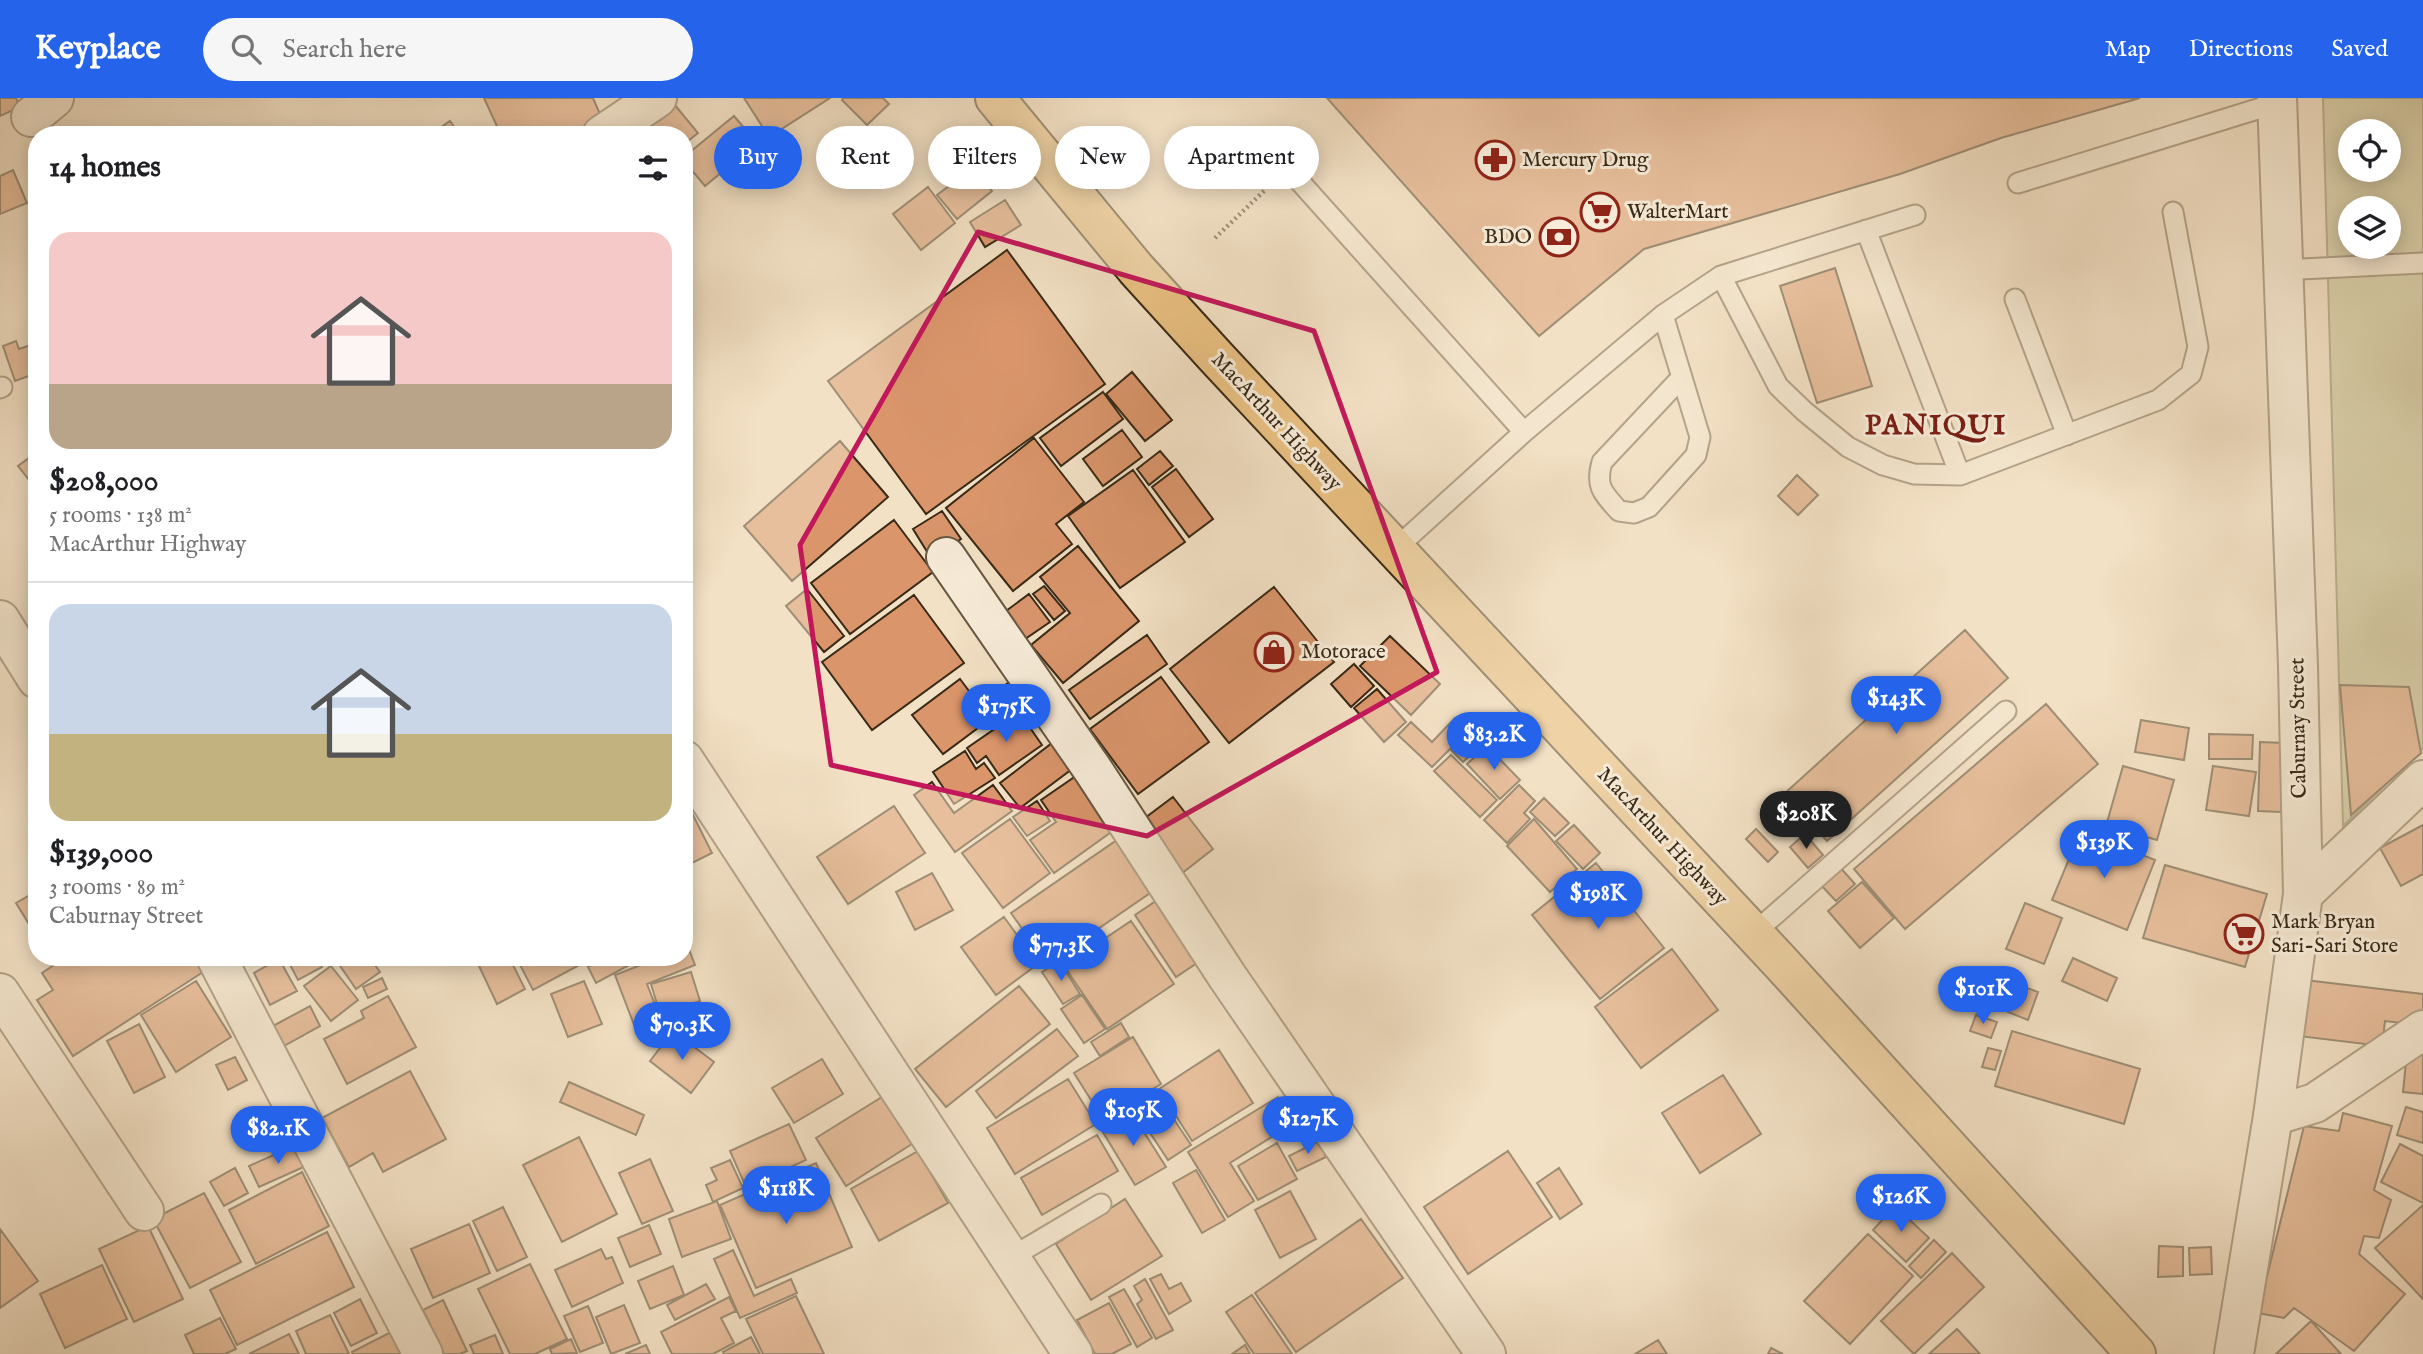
<!DOCTYPE html>
<meta charset="utf-8">
<style>
:root{--surface:#fff;--page:#f6f6f6;--text:#202124;--muted:#757577;--line:#e0e0e0;--accent:#2563eb}
body{margin:0;font-family:"IM FELL English",serif;background:var(--page);color:var(--text);height:100vh;display:flex;flex-direction:column;font-size:26px;white-space:nowrap}
*{box-sizing:border-box;margin:0}
p{font-size:23px;color:var(--muted)}
.icon{flex:none;width:38px;height:38px;fill:none;stroke:currentColor;stroke-width:2;stroke-linecap:round;stroke-linejoin:round}
.map{position:relative;flex:1;overflow:hidden}
.sheet{position:absolute;left:28px;top:28px;width:665px;height:840px;display:flex;flex-direction:column;background:var(--surface);border-radius:28px;box-shadow:0 4px 18px #0003}
.sheet>*{flex:none}
.banner{position:absolute;left:714px;top:28px;width:665px;height:63px;display:flex;gap:14px}
.fabs{position:absolute;left:2338px;top:21px;display:grid;gap:14px}
.fabs a{display:grid;place-items:center;width:63px;height:63px;border-radius:50%;background:var(--surface);box-shadow:0 4px 18px #0003;font-size:35px}
.price{position:absolute;translate:-50% -60px;padding:0 16px;border-radius:24px;background:var(--accent);color:#fff;font-size:23px;line-height:46px;filter:drop-shadow(0 2px 4px #0008)}
.price::after{content:'';position:absolute;left:50%;top:42px;width:21px;height:16px;margin-left:-10px;background:inherit;clip-path:polygon(0 0,100% 0,50% 100%)}
.price.active{background:#222;color:#fff}
ul{padding:0;list-style:none}
li{display:grid;align-content:center;gap:14px;height:371px;padding:0 21px}
li+li{border-top:2px solid var(--line)}
li span{display:grid;place-items:center;height:217px;border-radius:21px;color:#555}
li>.icon{margin-inline-start:auto}
span .icon{width:126px;height:126px;fill:#fffc;stroke-width:1}
li b{font-size:30px}
h2{display:flex;justify-content:space-between;align-items:center;height:84px;padding:0 21px;font-size:30px}
.tag{padding:0 24px;border-radius:32px;background:var(--surface);box-shadow:0 4px 18px #0003;font-size:24px;line-height:63px}
.tag.active{background:var(--accent);color:#fff}
header{display:flex;align-items:center;gap:42px;box-sizing:border-box;height:98px;padding:0 35px;background:var(--accent);color:#fff}
header strong{font-size:33px}
nav{display:flex;gap:38px;margin-inline-start:auto;font-size:24px}
.search{width:490px;height:63px;background:var(--page);display:flex;align-items:center;gap:18px;box-sizing:border-box;padding:0 24px;border-radius:38px;color:var(--muted);font-size:26px}
.map>svg:first-child{display:block}
.green{fill:#c0c191;stroke:#7c7654;stroke-width:2;fill-rule:evenodd}
.building{fill:#da956b;stroke:#392a17;stroke-width:2}
.lines{fill:none;stroke-linecap:round;stroke-linejoin:round}
.service-casing{stroke:#685842;stroke-width:23}
.minor-casing{stroke:#685842;stroke-width:42}
.tertiary-casing{stroke:#685842;stroke-width:42}
.trunk-casing{stroke:#392a17;stroke-width:42}
.path{stroke:#392a17;stroke-width:4.5;stroke-dasharray:2 3.5;stroke-linecap:butt}
.service{stroke:#f7ecd9;stroke-width:19}
.minor{stroke:#f7ecd9;stroke-width:38}
.tertiary{stroke:#f7ecd9;stroke-width:38}
.trunk{stroke:#eac082;stroke-width:38}
.marked{fill:none;stroke:#c2185b;stroke-width:5;stroke-linejoin:round}
.labels{text-anchor:middle;dominant-baseline:central;stroke-width:6;stroke-linejoin:round;paint-order:stroke}
.poi-label{font-size:21px;fill:#392a17;stroke:#f7ecd9;text-anchor:start}
.street-label{font-size:21px;fill:#392a17;stroke:#f7ecd9}
.district-label{font-size:28px;font-weight:bold;letter-spacing:2px;fill:#7a1f14;stroke:#f7ecd9}
</style>
<header>
<strong>Keyplace</strong>
<div class="search"><svg class="icon" aria-label="search" viewBox="0 0 24 24"><circle cx="10" cy="10" r="6"/><path d="M15 15l6 6"/></svg>Search here</div>
<nav><a>Map</a><a>Directions</a><a>Saved</a></nav>
</header>
<div class="map">
<svg width="2423" height="1256" viewBox="0 0 2423 1256">
<rect width="100%" height="100%" fill="#f3e1c5"/>
<filter id="stains"><feTurbulence type="fractalNoise" baseFrequency=".00286" numOctaves="4"/><feColorMatrix values="0 0 0 0 .2 0 0 0 0 .09 0 0 0 0 .02 0 0 0 .5 -.17"/></filter>
<radialGradient id="worn" r=".72"><stop offset=".6" stop-color="#630" stop-opacity="0"/><stop offset="1" stop-color="#630" stop-opacity=".3"/></radialGradient>
<path class="green" d="M2323 0H2423V650L2343 728ZM2350 33H2389V72H2350ZM2350 110H2389V149H2350Z"/>
<path class="building" d="M0 0H16L20 9 0 18Z
M484 0H593L603 23 572 37H501Z
M744 0H830L769 39Z
M843 0H883L889 6 867 27 842 2Z
M1327 0H2140L2001 40 1900 76 1644 151 1539 238Z
M674 6 698 35 684 46V37H636Z
M734 18 757 45 705 88 684 63V59Z
M450 23 460 37H430Z
M962 56 992 93 957 121 937 97 953 85 942 72Z
M13 72 27 105 0 116V78Z
M928 89 955 125 921 152 893 116Z
M1005 102 1021 127 985 149 970 124Z
M1007 152 1105 286 926 416 828 283Z
M1835 170 1872 288 1817 305 1780 188Z
M16 243 19 251 37 245V275L15 283 3 248Z
M1132 274 1172 322 1145 343 1106 296Z
M1103 294 1123 321 1061 368 1040 340Z
M1122 332 1142 359 1103 388 1083 361Z
M1034 340 1084 404 1056 426 1072 446 1013 493 946 410Z
M840 343 888 399 792 483 744 428Z
M1160 353 1173 368 1149 387 1137 371Z
M37 354V392L18 368Z
M1176 371 1213 421 1189 439 1152 389Z
M1133 372 1185 444 1120 490 1068 418Z
M1797 377 1818 397 1798 417 1778 398Z
M942 413 961 441 931 460 913 431Z
M894 422 933 474 850 536 811 485Z
M1078 448 1139 523 1063 585 1031 547 1070 515 1040 479Z
M1044 488 1065 513 1054 522 1033 496Z
M1274 489 1334 564 1229 645 1170 571Z
M807 491 844 538 824 554 786 508Z
M1029 496 1050 524 1025 541 1006 513Z
M914 497 964 565 872 632 822 564Z
M1965 532 2008 580 1827 743 1784 696Z
M1147 537 1167 566 1090 621 1069 592Z
M1390 538 1440 586 1411 617 1360 568Z
M1354 566 1374 588 1351 609 1331 586Z
M1161 579 1209 644 1138 696 1090 631Z
M1015 580 1030 600 996 624 982 604Z
M960 581 990 621 943 656 912 617Z
M2340 587 2409 589 2421 655 2351 717Z
M1377 591 1406 624 1384 644 1354 610Z
M2046 606 2098 666 1905 831 1854 771Z
M1019 614 1042 647 999 677 986 658 977 665 967 650Z
M1455 620 1468 633 1432 669 1398 637 1411 624 1432 644Z
M2141 622 2189 630 2184 662 2135 654Z
M1470 633 1482 646 1463 664 1451 652Z
M2209 636 2253 637 2252 661H2209Z
M2260 644 2284 645 2281 714 2258 713Z
M1052 645 1072 671 1020 710 1000 685Z
M1487 648 1520 682 1500 701 1467 666Z
M965 653 976 671 984 665 995 680 954 706 933 674Z
M1451 657 1497 702 1480 719 1434 673Z
M2123 668 2174 682 2157 742 2106 728Z
M2213 668 2256 674 2249 718 2206 712Z
M1076 678 1114 732 1054 775 1030 742 1056 724 1041 702Z
M932 684 954 715 993 687 1012 713 955 754 914 697Z
M1519 687 1535 703 1524 715 1530 721 1507 745 1484 722Z
M1780 697 1791 707 1775 724 1764 713Z
M1173 699 1213 751 1181 776 1141 723Z
M1544 700 1569 725 1555 738 1530 714Z
M686 703 712 755 684 769V704Z
M1037 703 1050 723 1027 738 1013 719Z
M894 708 925 755 848 806 817 759Z
M1789 712 1804 727 1794 737 1780 723Z
M1010 721 1050 775 1003 810 962 755Z
M1534 721 1577 771 1550 794 1507 748Z
M1574 727 1600 755 1583 771 1556 743Z
M2423 727V776L2401 788 2380 750Z
M1756 731 1778 754 1768 764 1746 741Z
M2081 732 2155 762 2127 832 2052 802Z
M1805 736 1823 757 1808 770 1790 749Z
M1117 742 1153 793 1047 866 1011 815Z
M1596 765 1664 850 1600 901 1532 817Z
M1838 767 1855 786 1836 803 1819 785Z
M2165 767 2267 796 2245 869 2143 840Z
M932 775 953 812 915 832 896 794Z
M1862 784 1894 820 1860 850 1828 813Z
M37 793V839L16 805Z
M1159 801 1200 863 1176 879 1135 817Z
M2025 805 2062 820 2044 866 2006 851Z
M1004 819 1038 866 996 897 961 849Z
M1131 823 1174 886 1107 931 1064 868Z
M688 849 695 867 647 886 661 922 636 932 615 877 661 859H684V850Z
M1672 851 1718 912 1641 970 1595 909Z
M66 859H194L203 874 73 958 37 902 53 892 42 875Z
M286 859H317L322 869 298 882Z
M334 859H369L380 874 356 891Z
M492 859H509L525 891 497 906 478 866Z
M516 859H580L583 865 533 892Z
M605 859H644L596 885 588 869Z
M2073 860 2117 880 2107 903 2062 883Z
M279 861 297 893 270 907 254 875Z
M1059 863 1080 896 1063 906 1042 874Z
M331 868 358 902 331 923 304 888Z
M691 874 700 903 660 916 651 886Z
M382 880 387 891 368 900 363 889Z
M2305 882 2423 896V919L2420 927 2385 923 2382 948 2298 938Z
M196 883 231 939 176 974 141 917Z
M584 883 602 926 568 939 551 896Z
M2013 885 2038 894 2028 922 2003 912Z
M1019 888 1050 926 946 1009 915 971Z
M1082 897 1105 931 1084 945 1061 911Z
M388 898 416 949 347 986 324 941 364 920 361 913Z
M310 908 320 928 284 948 273 928Z
M1976 917 1997 924 1991 940 1970 933Z
M1121 925 1129 939 1100 958 1091 944Z
M139 926 165 979 134 995 107 943Z
M1057 931 1078 958 996 1020 976 993Z
M673 933 714 964 691 995 650 963Z
M2012 933 2140 971 2124 1026 1995 988Z
M1133 939 1161 986 1103 1021 1074 975Z
M1988 950 2001 953 1995 972 1982 969Z
M1219 952 1253 1005 1192 1043 1159 991Z
M2407 954 2423 955V996L2403 994Z
M235 959 247 982 228 992 216 967Z
M822 961 843 996 794 1025 772 990Z
M410 973 446 1041 383 1074 373 1055 349 1069 322 1020Z
M1723 977 1761 1036 1700 1075 1662 1015Z
M1068 981 1096 1026 1015 1076 987 1030Z
M569 984 644 1017 636 1037 560 1004Z
M1155 993 1191 1047 1168 1062 1133 1009Z
M885 997 915 1044 846 1088 816 1040Z
M1278 999 1294 1025 1230 1065 1254 1103 1228 1119 1188 1054Z
M2406 1009 2423 1014V1045L2397 1037Z
M1130 1012 1166 1069 1135 1087 1101 1031Z
M2343 1015 2392 1028 2374 1092 2391 1102 2379 1140 2364 1138 2359 1156 2405 1196 2354 1253 2294 1210 2284 1220 2258 1215 2304 1028 2339 1033Z
M1314 1016 1325 1037 1304 1048 1293 1027Z
M789 1026 806 1062 746 1089 730 1053Z
M1097 1037 1118 1073 1042 1117 1021 1080Z
M579 1039 617 1116 562 1144 523 1067Z
M1319 1043 1326 1059 1297 1073 1289 1058Z
M1277 1045 1297 1081 1258 1102 1238 1068Z
M2400 1046 2423 1058V1105L2381 1084Z
M296 1047 306 1068 259 1089 249 1068Z
M918 1053 948 1105 879 1143 851 1091Z
M1508 1053 1552 1119 1468 1176 1424 1109Z
M650 1061 673 1113 642 1126 619 1075Z
M730 1062 743 1090 713 1104 706 1087 717 1082 711 1070Z
M816 1065 852 1149 756 1190 720 1107Z
M235 1070 248 1095 224 1108 210 1084Z
M1559 1070 1582 1106 1560 1121 1537 1085Z
M1196 1072 1225 1122 1202 1135 1173 1085Z
M302 1074 329 1128 256 1166 229 1112Z
M1290 1093 1316 1141 1280 1160 1255 1112Z
M204 1095 241 1164 190 1190 153 1121Z
M1125 1101 1162 1158 1091 1202 1056 1146Z
M717 1103 731 1141 682 1159 669 1121Z
M2423 1107V1201L2375 1150Z
M1895 1108 1929 1140 1906 1164 1873 1132Z
M503 1109 527 1159 497 1173 473 1123Z
M1361 1121 1403 1180 1296 1254 1255 1195Z
M469 1126 490 1175 433 1200 411 1151Z
M649 1127 661 1156 630 1169 618 1140Z
M148 1128 183 1201 134 1224 99 1151Z
M0 1131 38 1183 0 1210Z
M327 1134 354 1189 237 1247 210 1192Z
M1868 1136 1913 1178 1850 1246 1804 1203Z
M1934 1142 1946 1154 1921 1180 1909 1168Z
M2159 1148 2183 1149V1178L2158 1179Z
M2211 1149 2212 1176 2190 1177 2189 1150Z
M601 1151 606 1161 612 1159 623 1185 572 1209 555 1172Z
M733 1152 754 1198 791 1181 797 1195 740 1220 714 1161Z
M1952 1155 1984 1189 1914 1256 1881 1223Z
M530 1166 567 1241 535 1256H510L478 1191Z
M102 1167 127 1221 65 1250 40 1196Z
M673 1168 684 1197 650 1211 638 1183Z
M1161 1176 1169 1191 1181 1185 1191 1203 1169 1216 1150 1181Z
M1145 1181 1173 1232 1156 1241 1137 1206 1142 1202 1134 1188Z
M706 1186 715 1201 675 1222 667 1207Z
M1124 1191 1152 1240 1137 1249 1109 1199Z
M1252 1197 1292 1256H1254L1226 1214Z
M796 1198 824 1256H763L746 1221Z
M729 1199 736 1213 721 1220 734 1245 713 1256H672L661 1234Z
M360 1201 377 1235 351 1248 334 1215Z
M443 1202 467 1253 460 1256H444L423 1212Z
M1109 1205 1131 1246 1112 1256H1095L1077 1222Z
M624 1207 640 1245 611 1256 596 1219Z
M588 1208 603 1245 580 1254 564 1218Z
M330 1217 349 1256H306L296 1233Z
M220 1220 236 1251 225 1256H194L185 1237Z
M2311 1223 2341 1256H2276Z
M1957 1231 1980 1256H1929Z
M391 1234 402 1256H353L352 1254Z
M289 1236 299 1256H249Z
M495 1237 503 1256H474L470 1247Z
M751 1239 760 1256H724L723 1254Z
M571 1241 577 1255 552 1256 550 1251Z
M1658 1242 1667 1256H1635Z
M646 1247 650 1256H625Z
M1245 1247 1250 1256H1232Z
M1771 1250 1783 1256H1768Z"/>
<g class="lines">
<defs>
<path id="service" d="M1267 47 1524 334
M2018 85 2277 5
M1866 132 1960 377
M2282 172 2423 165
M1721 178 1778 288 1804 313 1848 349 1883 367 1914 376 1960 377 2158 302 2191 276 2198 249 2173 114
M2015 201 2067 337
M1663 217 1700 339 1696 357 1649 409 1634 415 1619 413C1603 395 1595 389 1602 364L1682 279
M0 290 2 289
M1394 452 1524 334 1663 217 1721 178 1915 117
M1753 836 2006 613
M1010 1160 1101 1106"/>
<path id="minor" d="M31 19 54 0
M602 37 657 0
M946 459 1093 672 1227 878 1486 1256
M0 522 37 581
M684 662 1073 1256
M2303 796 2423 682
M216 859 423 1256
M0 895 144 1113
M2273 1018 2315 1005 2423 932"/>
<path id="tertiary" d="M2234 1256 2273 1018 2303 796 2298 568 2277 0"/>
<path id="trunk" d="M995 0 1136 171 1216 259 1782 866 2136 1256"/>
</defs>
<use href="#service" class="service-casing"/>
<use href="#minor" class="minor-casing"/>
<use href="#tertiary" class="tertiary-casing"/>
<use href="#trunk" class="trunk-casing"/>
<path class="path" d="M1215 140 1265 92"/>
<use href="#service" class="service"/>
<use href="#minor" class="minor"/>
<use href="#tertiary" class="tertiary"/>
<use href="#trunk" class="trunk"/>
</g>
<path d="M0 0H2423V1256H0ZM978 134 1314 233 1437 574 1147 738 831 667 800 447Z" fill="#f3e1c5" fill-opacity=".55" fill-rule="evenodd"/>
<path class="marked" d="M978 134 1314 233 1437 574 1147 738 831 667 800 447Z"/>
<defs>
<symbol id="pharmacy-ring" viewBox="-11 -11 22 22"><circle r="9.5" fill="#f7ecd9" stroke="#8f2418" stroke-width="1.5"/><path d="M-2-6h4v4h4v4h-4v4h-4v-4h-4v-4h4Z" fill="#8f2418"/></symbol>
<symbol id="supermarket-ring" viewBox="-11 -11 22 22"><circle r="9.5" fill="#f7ecd9" stroke="#8f2418" stroke-width="1.5"/><path d="M-6-5.5h2.5l.6 2H6L4.5 2H-2.5L-4.4-4H-6ZM-1.5 3.2a1.3 1.3 0 1 0 .1 0ZM3 3.2a1.3 1.3 0 1 0 .1 0Z" fill="#8f2418"/></symbol>
<symbol id="bank-ring" viewBox="-11 -11 22 22"><circle r="9.5" fill="#f7ecd9" stroke="#8f2418" stroke-width="1.5"/><path d="M-6-4H6V4H-6ZM0-2.3a2.3 2.3 0 1 0 0 4.6a2.3 2.3 0 1 0 0-4.6Z" fill="#8f2418"/></symbol>
<symbol id="shop-ring" viewBox="-11 -11 22 22"><circle r="9.5" fill="#f7ecd9" stroke="#8f2418" stroke-width="1.5"/><path d="M-5-2.5h2.3a2.7 3.5 0 0 1 5.4 0H5L5.5 6h-11ZM-1.5-2.5h3a1.5 2.3 0 0 0-3 0Z" fill="#8f2418"/></symbol>
</defs>
<g fill-rule="evenodd">
<use href="#pharmacy-ring" x="1473" y="40" width="44" height="44"/>
<use href="#supermarket-ring" x="1578" y="92" width="44" height="44"/>
<use href="#bank-ring" x="1537" y="117" width="44" height="44"/>
<use href="#shop-ring" x="1252" y="532" width="44" height="44"/>
<use href="#supermarket-ring" x="2222" y="814" width="44" height="44"/>
</g>
<g class="labels">
<g class="poi-label">
<text x="1522" y="62">Mercury Drug</text>
<text x="1627" y="114">WalterMart</text>
<text x="1532" y="139" text-anchor="end">BDO</text>
<text x="1301" y="554">Motorace</text>
<text x="2271" y="824">Mark Bryan<tspan x="2271" dy="24">Sari-Sari Store</tspan></text>
</g>
<g class="street-label">
<text transform="translate(1276 324) rotate(47)">MacArthur Highway</text>
<text transform="translate(2299 630) rotate(-91)">Caburnay Street</text>
<text transform="translate(1662 739) rotate(47)">MacArthur Highway</text>
</g>
<g class="district-label">
<text x="1936" y="328">PANIQUI</text>
</g>
</g>
<rect width="100%" height="100%" filter="url(#stains)"/>
<rect width="100%" height="100%" fill="url(#worn)"/>
</svg>
<div class="fabs">
<a><svg class="icon" aria-label="locate" viewBox="0 0 24 24"><circle cx="12" cy="12" r="6"/><path d="M12 2v4M12 18v4M2 12h4M18 12h4"/></svg></a>
<a><svg class="icon" aria-label="layers" viewBox="0 0 24 24"><path d="M12 4l9 5-9 5-9-5zM3 14l9 5 9-5"/></svg></a>
</div>
<b class="price" style="left:1896px;top:638px">$143K</b>
<b class="price" style="left:1006px;top:646px">$175K</b>
<b class="price" style="left:1494px;top:674px">$83.2K</b>
<b class="price active" style="left:1806px;top:753px">$208K</b>
<b class="price" style="left:2104px;top:782px">$139K</b>
<b class="price" style="left:1598px;top:833px">$198K</b>
<b class="price" style="left:1061px;top:885px">$77.3K</b>
<b class="price" style="left:1983px;top:928px">$101K</b>
<b class="price" style="left:682px;top:964px">$70.3K</b>
<b class="price" style="left:1133px;top:1050px">$105K</b>
<b class="price" style="left:1308px;top:1058px">$127K</b>
<b class="price" style="left:278px;top:1068px">$82.1K</b>
<b class="price" style="left:786px;top:1128px">$118K</b>
<b class="price" style="left:1901px;top:1136px">$126K</b>
<div class="banner">
<a class="tag active">Buy</a>
<a class="tag">Rent</a>
<a class="tag">Filters</a>
<a class="tag">New</a>
<a class="tag">Apartment</a>
</div>
<section class="sheet">
<h2>14 homes<svg class="icon" aria-label="filters" viewBox="0 0 24 24"><path d="M4 7h16M4 17h16"/><circle cx="9" cy="7" r="2"/><circle cx="15" cy="17" r="2"/></svg></h2>
<ul>
<li><span style="background:linear-gradient(#f6c9c9 70%,#b9a48a 0)"><svg class="icon" aria-label="home" viewBox="0 0 24 24"><path d="M3 11l9-7 9 7M6 9v11h12V9"/></svg></span><div><b>$208,000</b><p>5 rooms · 138 m²</p><p>MacArthur Highway</p></div></li>
<li><span style="background:linear-gradient(#c9d6e8 60%,#c2b280 0)"><svg class="icon" aria-label="home" viewBox="0 0 24 24"><path d="M3 11l9-7 9 7M6 9v11h12V9"/></svg></span><div><b>$139,000</b><p>3 rooms · 89 m²</p><p>Caburnay Street</p></div></li>
</ul>
</section>
</div>
